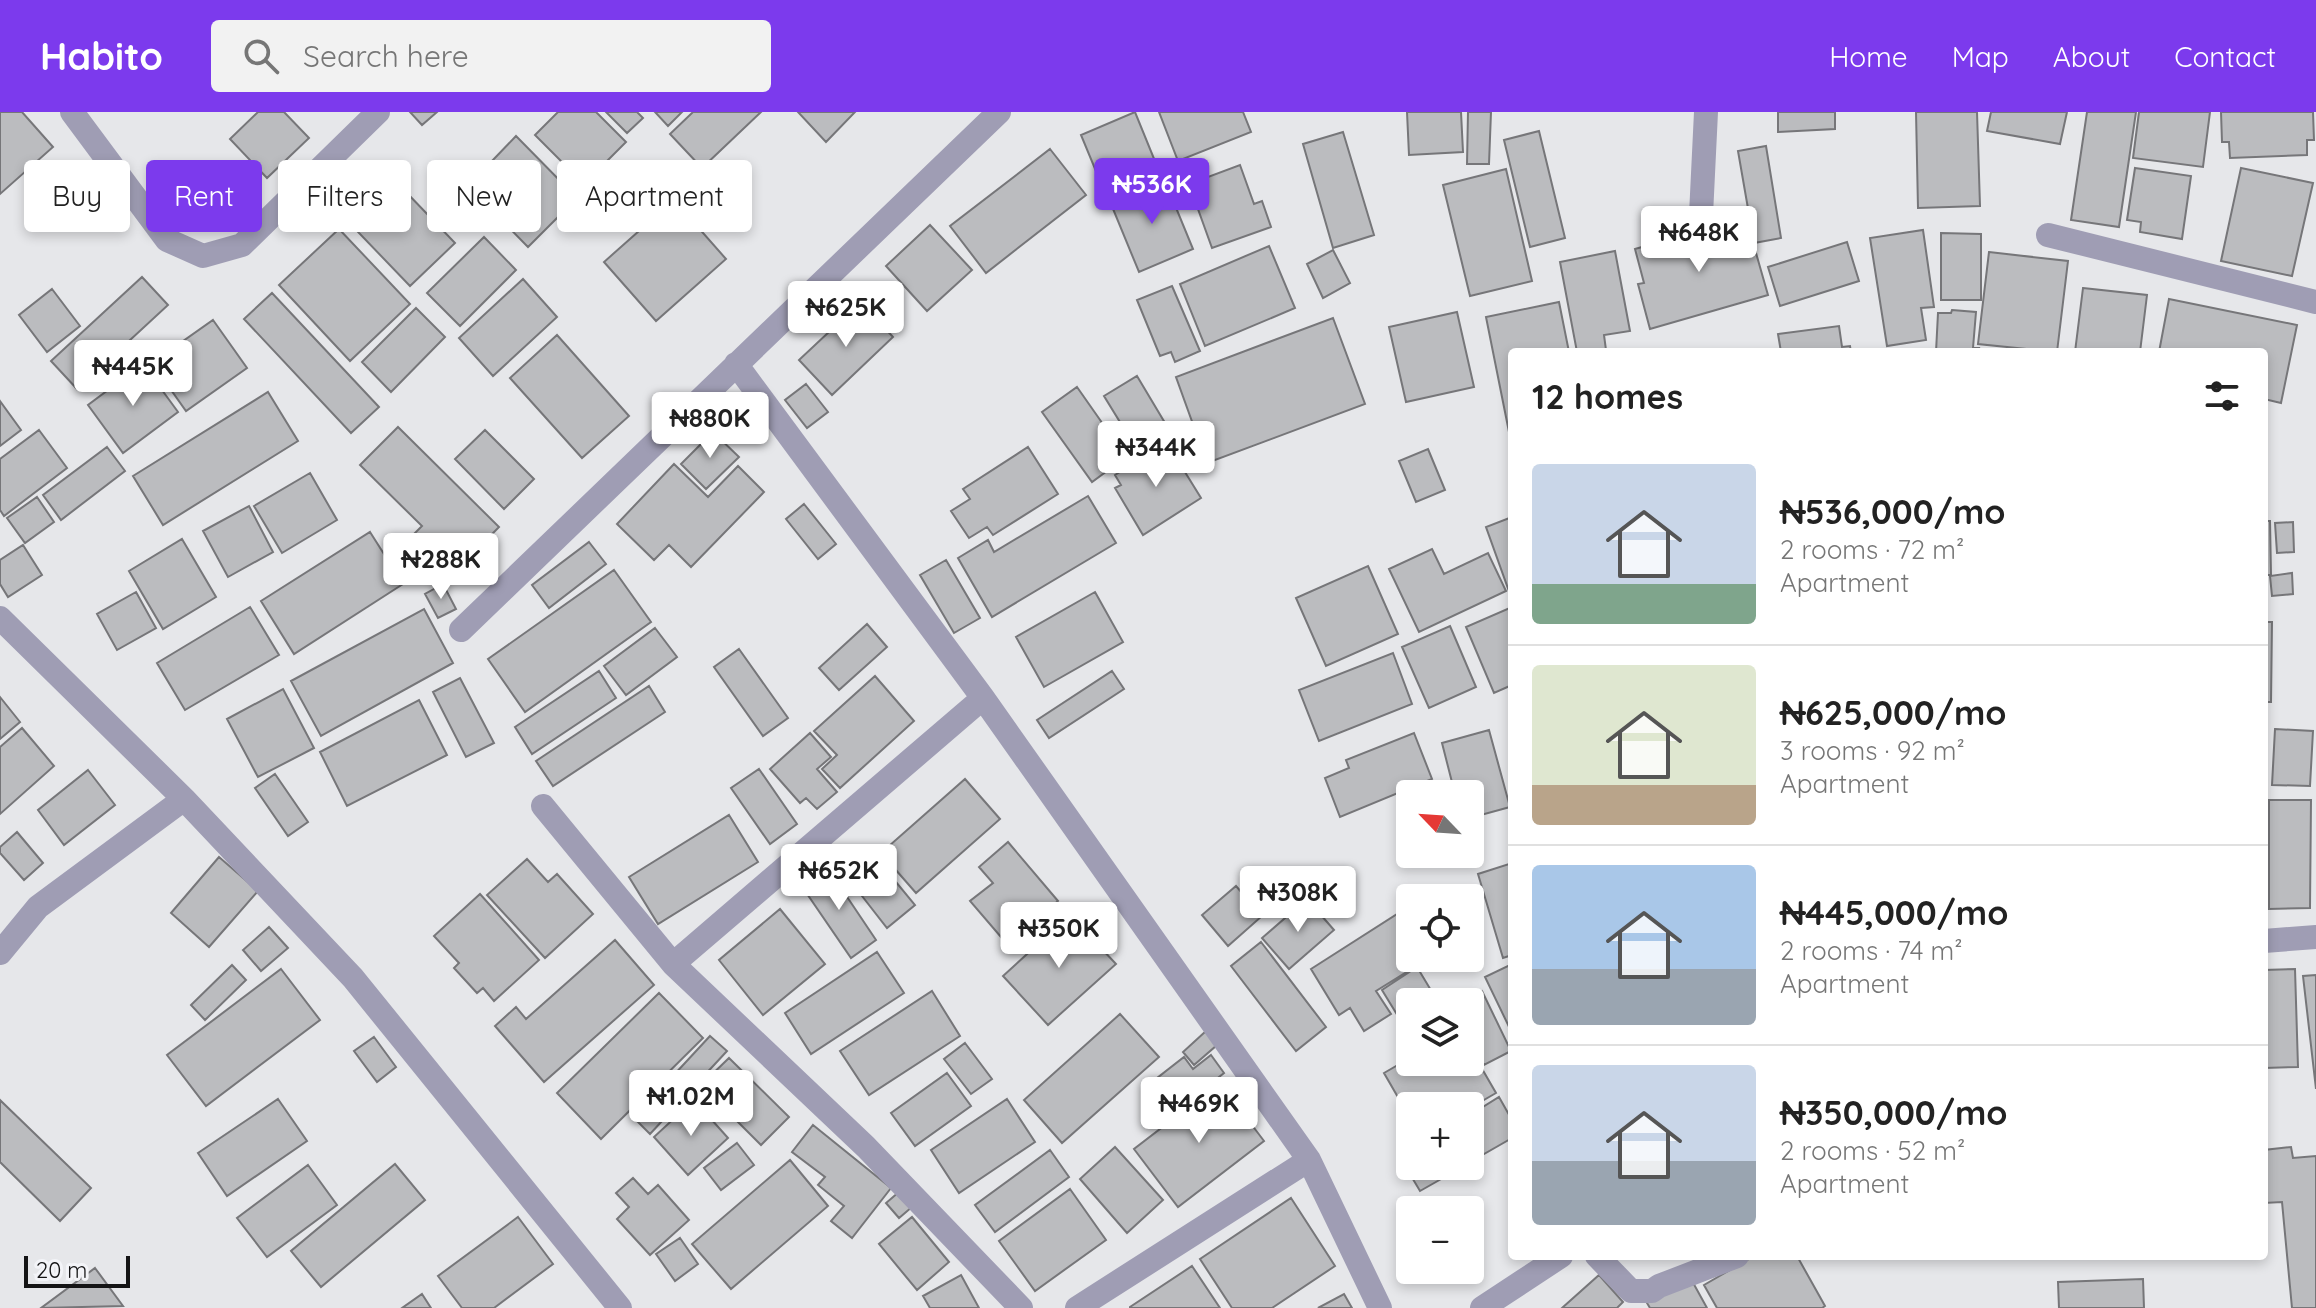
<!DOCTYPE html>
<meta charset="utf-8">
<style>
:root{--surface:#fff;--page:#f2f2f2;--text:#222;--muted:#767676;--line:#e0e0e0;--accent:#7c3aed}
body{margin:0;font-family:Quicksand,sans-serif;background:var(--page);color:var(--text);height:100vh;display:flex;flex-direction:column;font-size:30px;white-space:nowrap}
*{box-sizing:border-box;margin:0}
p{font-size:26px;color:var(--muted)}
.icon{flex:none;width:44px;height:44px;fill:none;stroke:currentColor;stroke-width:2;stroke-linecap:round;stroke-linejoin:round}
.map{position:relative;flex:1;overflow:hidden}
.side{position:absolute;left:1508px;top:236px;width:760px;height:912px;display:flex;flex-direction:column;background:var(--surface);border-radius:8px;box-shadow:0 4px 12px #0003}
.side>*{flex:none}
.top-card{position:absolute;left:24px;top:48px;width:760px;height:72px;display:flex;gap:16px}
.needle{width:52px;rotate:295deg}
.controls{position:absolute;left:1396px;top:668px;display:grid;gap:16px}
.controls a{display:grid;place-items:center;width:88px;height:88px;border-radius:8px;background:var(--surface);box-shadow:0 4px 12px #0003;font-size:40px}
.scale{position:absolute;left:24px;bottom:20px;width:106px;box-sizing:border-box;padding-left:8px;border:4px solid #141415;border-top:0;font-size:22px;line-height:28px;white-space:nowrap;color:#141415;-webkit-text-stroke:6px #f3f4f8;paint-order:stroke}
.price{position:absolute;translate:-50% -68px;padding:0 18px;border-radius:8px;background:#fff;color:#222;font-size:26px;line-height:52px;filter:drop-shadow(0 2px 4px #0008)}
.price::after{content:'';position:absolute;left:50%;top:48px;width:24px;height:18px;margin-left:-12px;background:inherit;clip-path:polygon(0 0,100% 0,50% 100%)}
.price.active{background:var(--accent);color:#fff}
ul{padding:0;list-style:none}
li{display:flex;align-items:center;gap:24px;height:200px;padding:0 24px}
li+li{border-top:2px solid var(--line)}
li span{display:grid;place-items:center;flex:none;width:224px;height:160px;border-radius:8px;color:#555}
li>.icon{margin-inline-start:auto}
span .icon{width:96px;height:96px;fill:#fffc;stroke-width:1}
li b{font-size:34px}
h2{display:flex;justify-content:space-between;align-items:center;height:96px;padding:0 24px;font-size:34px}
.chip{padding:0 28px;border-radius:8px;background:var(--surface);box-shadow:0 4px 12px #0003;font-size:28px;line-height:72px}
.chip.active{background:var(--accent);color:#fff}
header{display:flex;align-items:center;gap:48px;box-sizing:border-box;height:112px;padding:0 40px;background:var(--accent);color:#fff}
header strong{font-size:38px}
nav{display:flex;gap:44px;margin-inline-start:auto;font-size:28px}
.search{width:560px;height:72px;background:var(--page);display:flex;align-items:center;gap:20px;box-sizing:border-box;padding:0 28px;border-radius:8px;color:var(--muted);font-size:30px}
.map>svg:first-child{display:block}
.building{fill:#bbbcbf;stroke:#767679;stroke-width:2}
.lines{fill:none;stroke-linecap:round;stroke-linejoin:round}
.street{stroke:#9f9db4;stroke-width:24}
</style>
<header>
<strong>Habito</strong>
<div class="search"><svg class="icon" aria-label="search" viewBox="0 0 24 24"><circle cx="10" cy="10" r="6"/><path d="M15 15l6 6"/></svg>Search here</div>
<nav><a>Home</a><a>Map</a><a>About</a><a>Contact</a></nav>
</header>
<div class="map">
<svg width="2316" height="1196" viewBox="0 0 2316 1196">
<rect width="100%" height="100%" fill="#e6e7ea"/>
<path class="building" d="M0 0H22L53 35 0 82Z
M258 0H284L309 26 267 66 230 27Z
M410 0H437L422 13Z
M558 0H596L626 30 584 72 535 23Z
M606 0H637L643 6 627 21Z
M655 0H682L668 14Z
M693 0H761L702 56 670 22Z
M798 0H855L826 30Z
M1135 0 1159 59 1105 81 1081 23Z
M1159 0H1243L1251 20 1178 49Z
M1407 0H1461L1463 40 1409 43Z
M1468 0H1491L1489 52H1467Z
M1778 0H1835V17L1778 20Z
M1916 0H1977L1980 94 1918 96Z
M1991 0H2067L2060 32 1987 19Z
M2087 0H2136L2119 115 2071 108Z
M2139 0H2210L2203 55 2133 46Z
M2221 0H2313L2314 28H2307V43L2230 46 2229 30H2222Z
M1539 19 1565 126 1530 135 1504 28Z
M1343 20 1374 123 1333 136 1303 32Z
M516 24 577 86 528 135 477 83 501 60 491 50Z
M1766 34 1781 126 1754 131 1738 39Z
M1050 37 1086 83 986 161 950 114Z
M1240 53 1254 92 1262 89 1271 115 1212 136 1189 72Z
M381 54 455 131 410 174 336 97Z
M2135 56 2191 64 2182 127 2140 120 2141 110 2127 108Z
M2241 56 2313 71 2292 164 2221 149Z
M1506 57 1532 169 1470 184 1443 73Z
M1165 69 1193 137 1139 160 1111 92Z
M674 88 726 147 656 209 604 150Z
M1740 107 1748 136 1754 134 1768 183 1650 217 1638 172 1644 171 1635 137Z
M930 113 972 158 927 199 886 154Z
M339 117 410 192 350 249 279 173Z
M1923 118 1934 195 1921 196 1926 228 1887 234 1870 126Z
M1941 121 1981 122V188H1941Z
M484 125 516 158 460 214 427 181Z
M1847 130 1859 169 1780 194 1768 155Z
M1269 134 1295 196 1205 234 1180 172Z
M1333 138 1350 171 1323 186 1307 152Z
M1615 139 1630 219 1604 223 1606 238 1577 240 1560 150Z
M1989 140 2068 149 2057 240 1978 232Z
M142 165 168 193 77 277 51 249Z
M523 167 557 205 493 264 459 226Z
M1172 174 1200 239 1175 250 1171 240 1160 244 1137 188Z
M2083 176 2147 183 2140 240H2075Z
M52 177 80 214 47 240 19 203Z
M272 181 379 295 351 321 244 207Z
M2169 187 2297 213 2281 291 2264 287V240H2159Z
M861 190 893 225 832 283 799 248Z
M1559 190 1569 240H1512V335L1486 205Z
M416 196 445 225 391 280 362 250Z
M1952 198 1976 200 1973 236H1979L1978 240H1936L1938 201H1951Z
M1457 200 1474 275 1406 290 1389 215Z
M1333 206 1365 292 1207 351 1176 265Z
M213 208 247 256 186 299 152 251Z
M1839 214 1842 235 1850 234 1851 240H1781L1778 222Z
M557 223 629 304 582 346 510 266Z
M143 252 178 300 123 341 88 293Z
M1137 264 1171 321 1139 341 1104 284Z
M806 272 828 300 807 316 785 288Z
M1077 275 1126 345 1092 370 1042 300Z
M268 280 298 329 163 413 133 364Z
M0 289 21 318 0 334Z
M398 315 499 415 452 463 412 424 422 414 360 353Z
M39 318 67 356 4 404 0 398V347Z
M485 318 534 367 504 397 455 347Z
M713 320 739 345 706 377 681 352Z
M1167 331 1201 386 1143 423 1115 376 1121 373 1115 363Z
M107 335 125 359 61 408 43 383Z
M1028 335 1058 382 993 423 987 415 969 426 951 399 970 387 963 377Z
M1428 337 1445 378 1416 390 1399 349Z
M674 352 708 385 738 354 764 380 691 455 669 433 654 448 617 412Z
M310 361 337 408 282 441 254 394Z
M1088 384 1116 431 992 505 958 446 988 428 994 440Z
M37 385 54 410 25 431 7 406Z
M804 392 836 432 818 447 786 407Z
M249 394 273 440 228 465 203 419Z
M1512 405V481L1510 482 1486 415Z
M2264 409H2270L2271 463H2264V484Z
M2293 410 2294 440 2277 441 2275 411Z
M370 420 403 472 294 542 261 489Z
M182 427 216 485 163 517 129 459Z
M589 430 606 452 549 496 532 473Z
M23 433 42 463 8 485 0 472V448Z
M1432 437 1444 462 1488 441 1506 479 1419 520 1389 457Z
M946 448 980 506 954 521 920 463Z
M1368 454 1398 522 1326 554 1296 486Z
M614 458 651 510 525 600 488 547Z
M2292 461 2293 482 2272 484 2270 464Z
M443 472 456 497 438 506 425 482Z
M136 480 156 516 117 538 97 502Z
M1095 480 1123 530 1044 575 1016 525Z
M250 495 279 543 185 598 157 551Z
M1512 495V573L1494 581 1466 515Z
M424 497 453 551 321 624 291 569Z
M2264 510H2272L2271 590H2264Z
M867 512 887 535 839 578 819 556Z
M1450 514 1476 575 1429 596 1402 535Z
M655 516 677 545 626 583 604 554Z
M739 537 788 606 763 624 714 555Z
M1393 541 1412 592 1319 629 1299 578Z
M599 559 616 586 532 642 515 615Z
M1112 559 1124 577 1049 626 1037 608Z
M875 564 914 609 840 676 822 657 837 643 814 619Z
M460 566 494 631 466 645 433 580Z
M649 574 665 600 553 674 536 649Z
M283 577 314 636 258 665 227 607Z
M0 585 20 610 0 627Z
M419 588 447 643 347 694 320 640Z
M22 616 54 654 0 702V635Z
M2275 617 2313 619 2310 674 2272 673Z
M1489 618 1510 695 1470 706V682H1455L1442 631Z
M810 621 831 645 817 657 837 680 817 697 806 686 800 691 770 657Z
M1414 621 1432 667 1340 705 1325 666 1349 656 1346 648Z
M759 657 797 712 770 732 731 676Z
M88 658 115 693 64 733 38 698Z
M275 662 308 710 288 724 255 676Z
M965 667 1000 707 916 781 881 741Z
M2269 688H2311L2310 796 2269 797Z
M729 703 758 750 658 812 629 765Z
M17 720 43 751 24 768 0 741V735Z
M1008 730 1058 789 1007 832 970 789 993 771 979 755Z
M219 745 258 779 209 835 171 801Z
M527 747 548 770 557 762 593 802 545 846 487 783Z
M1512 751V843L1503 846 1478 762Z
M882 753 915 793 887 816 855 775Z
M827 755 876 828 851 846 801 773Z
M1236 774 1262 804 1228 834 1202 803Z
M480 782 539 848 494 889 483 876 477 881 454 856 459 851 434 824Z
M1307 787 1334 818 1289 857 1262 826Z
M780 797 825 852 763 903 719 848Z
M1405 797 1410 806V846H1429L1376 879 1391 902 1364 919 1350 896 1339 903 1311 857Z
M1070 803 1116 852 1048 913 1003 864Z
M269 815 288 836 261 859 243 838Z
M615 828 654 873 544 970 495 914 516 895 526 907Z
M1261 830 1326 915 1296 939 1231 854Z
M877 840 904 881 811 942 785 901Z
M1512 852V921L1485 865Z
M232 853 246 868 205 908 191 893Z
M1417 855 1438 890H1410V910L1404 914 1382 878Z
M281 857 320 908 206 994 167 943Z
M2295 857 2298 955 2264 956V858Z
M2316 863V977L2303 864Z
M932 879 960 924 869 983 840 939Z
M1482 879 1511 939 1484 953 1470 924V890H1458Z
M659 881 703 926 601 1027 557 981Z
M1120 902 1159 945 1062 1031 1024 988Z
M1206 919 1217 933 1194 953 1183 940Z
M710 924 727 939 650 1022 634 1006Z
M374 925 396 955 377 970 354 939Z
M965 931 992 967 971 982 944 947Z
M1470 936 1496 981 1470 996V994H1410V1006L1384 961 1410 946V950H1470Z
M1211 943 1224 961 1176 999 1152 970 1184 945 1193 957Z
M729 946 789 1005 761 1033 701 973Z
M947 961 971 994 915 1034 891 1001Z
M1220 971 1264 1029 1178 1095 1134 1037Z
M1499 985 1512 1008V1026L1470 1050V1003Z
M278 987 307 1029 227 1084 198 1041Z
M1007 987 1035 1030 959 1081 931 1038Z
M0 988 91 1076 60 1109 0 1050Z
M694 988 728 1026 688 1063 654 1025Z
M813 1013 891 1076 852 1126 831 1109 844 1094 818 1073 825 1065 792 1040Z
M737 1031 754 1053 721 1078 704 1056Z
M1115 1035 1163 1088 1127 1121 1080 1067Z
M2291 1035 2293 1046 2316 1044V1196H2292L2282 1090 2264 1091V1038Z
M1050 1038 1069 1065 995 1120 975 1093Z
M790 1048 828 1094 731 1177 692 1132Z
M395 1052 425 1088 321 1175 291 1139Z
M308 1053 337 1093 267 1145 237 1106Z
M1412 1054H1464L1420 1079 1407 1057Z
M633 1066 648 1082 658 1073 689 1108 650 1143 617 1107 629 1095 616 1081Z
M1070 1077 1106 1128 1035 1179 999 1129Z
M899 1080 912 1095 899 1106 886 1091Z
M1291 1086 1335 1154 1272 1196H1232L1200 1147Z
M518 1105 553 1152 494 1196H462L438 1164Z
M912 1105 949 1150 917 1178 879 1132Z
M680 1126 698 1152 675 1169 656 1142Z
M1754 1144H1797L1825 1194 1822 1196H1717L1704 1173Z
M1192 1154 1220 1196H1130V1195Z
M95 1156 123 1194 41 1196Z
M961 1163 979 1196H930L923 1184Z
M1599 1163 1623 1190 1617 1196H1562Z
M1691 1167 1707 1196H1650L1647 1191Z
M2143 1167 2144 1196H2059L2058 1170Z
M422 1182 431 1196H402Z
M1344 1182 1352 1196H1318Z"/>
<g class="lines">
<path class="street" d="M72 0 167 128 203 144 242 133 378 0
M1701 103 1706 0
M2048 123 2316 190
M736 252 983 586 1309 1048 1380 1196
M0 506 184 687 353 866 620 1196
M461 518 999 0
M543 694 673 852 866 1035 1021 1196
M2264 829 2316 825
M0 841 38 795 184 687
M673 852 983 586
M1597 1144 1631 1179H1652L1659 1174 1737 1144
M1077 1196 1309 1048
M1482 1196 1561 1144"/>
</g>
</svg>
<div class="controls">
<a><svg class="needle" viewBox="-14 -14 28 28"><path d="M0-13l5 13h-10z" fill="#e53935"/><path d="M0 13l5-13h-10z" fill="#767676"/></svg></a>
<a><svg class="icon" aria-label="locate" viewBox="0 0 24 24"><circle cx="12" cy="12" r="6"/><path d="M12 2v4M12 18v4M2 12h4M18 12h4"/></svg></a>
<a><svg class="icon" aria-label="layers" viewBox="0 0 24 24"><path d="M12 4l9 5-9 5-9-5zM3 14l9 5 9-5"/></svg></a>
<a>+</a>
<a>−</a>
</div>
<div class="scale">20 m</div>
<b class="price active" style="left:1152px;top:114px">₦536K</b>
<b class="price" style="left:1699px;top:162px">₦648K</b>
<b class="price" style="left:846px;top:237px">₦625K</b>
<b class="price" style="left:133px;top:296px">₦445K</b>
<b class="price" style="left:710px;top:348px">₦880K</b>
<b class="price" style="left:1156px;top:377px">₦344K</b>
<b class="price" style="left:441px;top:489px">₦288K</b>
<b class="price" style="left:839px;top:800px">₦652K</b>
<b class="price" style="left:1298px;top:822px">₦308K</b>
<b class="price" style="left:1059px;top:858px">₦350K</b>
<b class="price" style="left:691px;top:1026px">₦1.02M</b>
<b class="price" style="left:1199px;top:1033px">₦469K</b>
<div class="top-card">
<a class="chip">Buy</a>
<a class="chip active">Rent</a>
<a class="chip">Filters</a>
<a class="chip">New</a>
<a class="chip">Apartment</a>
</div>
<section class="side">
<h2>12 homes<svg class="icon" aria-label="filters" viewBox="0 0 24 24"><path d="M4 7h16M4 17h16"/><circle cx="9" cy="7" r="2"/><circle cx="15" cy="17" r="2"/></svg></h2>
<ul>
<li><span style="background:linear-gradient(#c9d6e8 75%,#7fa58c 0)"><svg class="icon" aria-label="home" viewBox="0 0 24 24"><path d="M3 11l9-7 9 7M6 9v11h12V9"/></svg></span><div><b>₦536,000/mo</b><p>2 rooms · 72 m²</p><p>Apartment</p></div></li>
<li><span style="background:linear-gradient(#dfe7d0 75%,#b9a48a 0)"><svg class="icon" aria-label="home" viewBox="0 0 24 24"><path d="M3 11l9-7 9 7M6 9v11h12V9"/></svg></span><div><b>₦625,000/mo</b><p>3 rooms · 92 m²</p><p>Apartment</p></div></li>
<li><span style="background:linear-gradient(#a9c7e8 65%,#9aa5b1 0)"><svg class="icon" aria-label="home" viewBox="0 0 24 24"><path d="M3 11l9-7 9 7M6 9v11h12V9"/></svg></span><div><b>₦445,000/mo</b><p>2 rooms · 74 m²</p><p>Apartment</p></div></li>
<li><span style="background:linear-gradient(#c9d6e8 60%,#9aa5b1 0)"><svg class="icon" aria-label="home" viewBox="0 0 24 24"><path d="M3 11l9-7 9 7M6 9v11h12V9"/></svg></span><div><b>₦350,000/mo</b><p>2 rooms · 52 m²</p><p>Apartment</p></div></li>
</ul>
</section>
</div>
